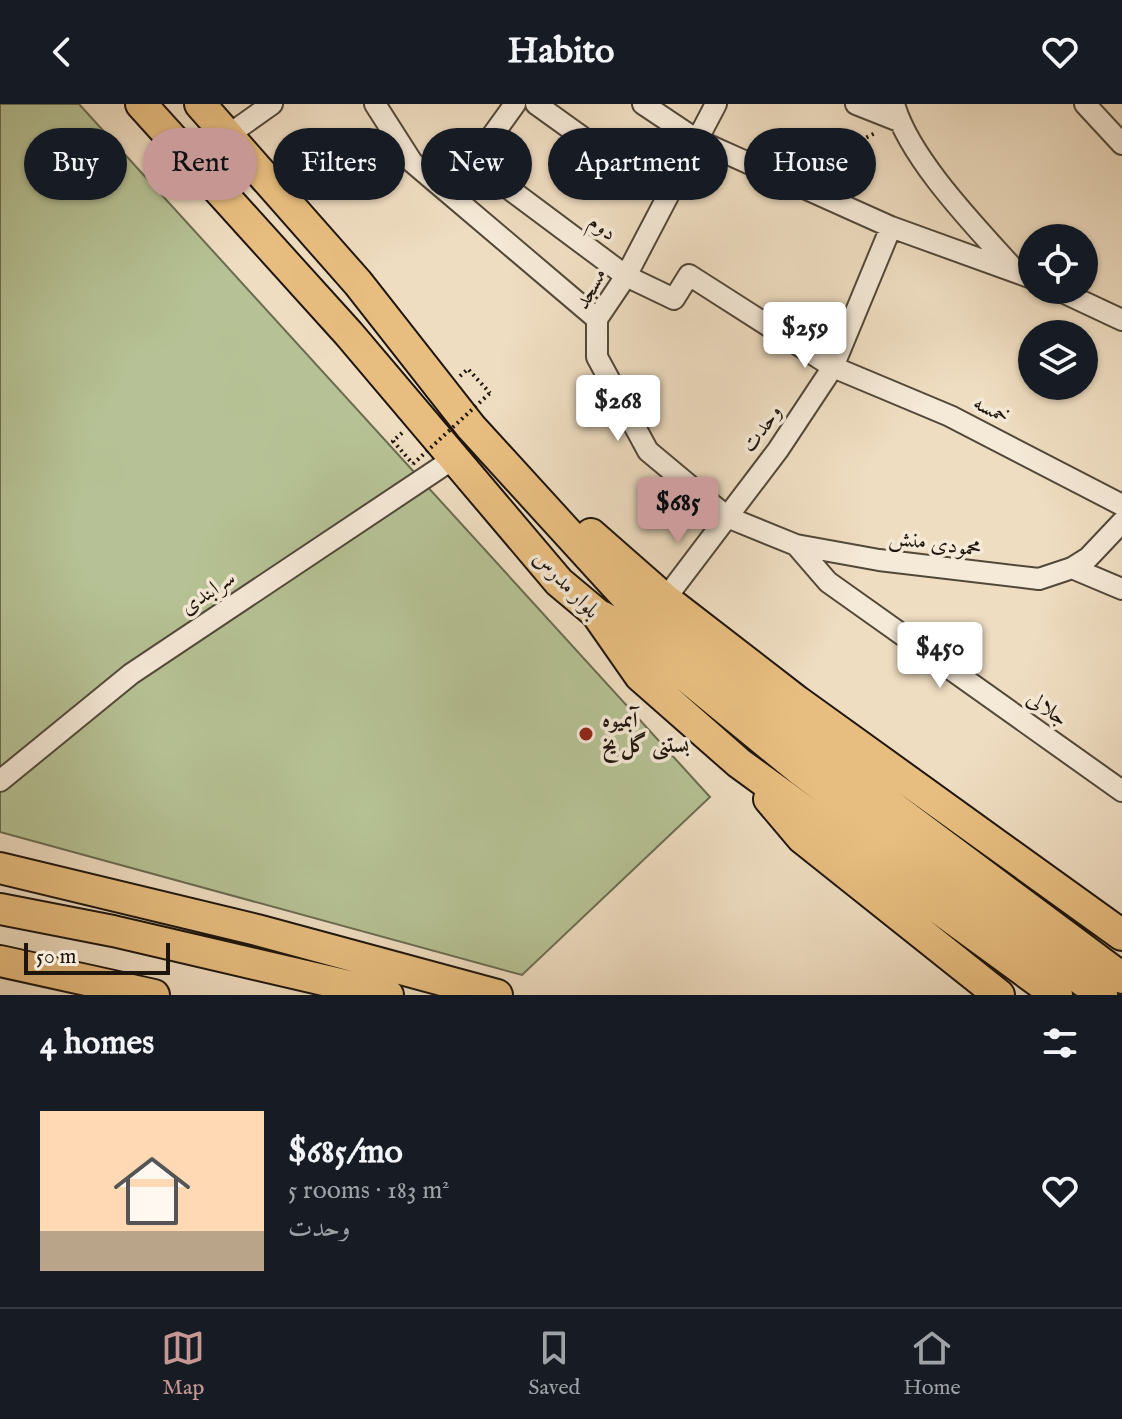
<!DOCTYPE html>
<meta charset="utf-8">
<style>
:root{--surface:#171b24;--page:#242831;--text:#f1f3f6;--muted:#9ea1a6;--line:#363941;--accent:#c59692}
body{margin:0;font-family:"IM FELL English",Amiri,serif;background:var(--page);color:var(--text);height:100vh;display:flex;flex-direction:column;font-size:30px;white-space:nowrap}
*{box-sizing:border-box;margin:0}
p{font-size:26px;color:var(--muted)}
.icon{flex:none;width:44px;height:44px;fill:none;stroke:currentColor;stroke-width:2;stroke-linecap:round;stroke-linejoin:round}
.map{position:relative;height:891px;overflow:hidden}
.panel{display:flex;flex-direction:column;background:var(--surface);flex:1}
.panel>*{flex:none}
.guide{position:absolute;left:24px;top:24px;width:1074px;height:72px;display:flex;gap:16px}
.buttons{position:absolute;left:1018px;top:120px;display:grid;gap:16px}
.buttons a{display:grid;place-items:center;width:80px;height:80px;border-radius:50%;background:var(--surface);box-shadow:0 2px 6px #0004;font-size:40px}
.scale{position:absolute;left:24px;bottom:20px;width:146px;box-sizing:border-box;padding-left:8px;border:4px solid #1e160d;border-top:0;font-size:22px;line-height:28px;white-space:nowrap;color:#1e160d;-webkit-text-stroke:6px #f5e9d7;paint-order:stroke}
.price{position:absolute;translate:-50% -68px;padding:0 18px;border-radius:8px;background:#fff;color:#222;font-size:26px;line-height:52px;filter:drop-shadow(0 2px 4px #0008)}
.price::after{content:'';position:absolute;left:50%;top:48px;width:24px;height:18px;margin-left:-12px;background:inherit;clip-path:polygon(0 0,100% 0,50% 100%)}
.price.active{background:var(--accent);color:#111}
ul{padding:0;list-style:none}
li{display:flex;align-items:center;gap:24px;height:200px;padding:0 40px}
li+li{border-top:2px solid var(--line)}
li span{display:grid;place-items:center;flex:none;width:224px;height:160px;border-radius:0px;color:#555}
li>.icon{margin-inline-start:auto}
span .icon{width:96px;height:96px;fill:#fffc;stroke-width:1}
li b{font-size:34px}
h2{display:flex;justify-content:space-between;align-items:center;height:96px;padding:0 40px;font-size:34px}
.tag{padding:0 28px;border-radius:36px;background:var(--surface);box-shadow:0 2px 6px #0004;font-size:28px;line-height:72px}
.tag.active{background:var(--accent);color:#111}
header{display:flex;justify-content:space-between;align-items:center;height:104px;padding:0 40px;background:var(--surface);font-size:36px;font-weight:700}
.menu{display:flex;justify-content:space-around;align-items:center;height:112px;border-top:2px solid var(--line);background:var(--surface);font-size:22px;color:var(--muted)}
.menu a{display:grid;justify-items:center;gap:4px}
.menu .active{color:var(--accent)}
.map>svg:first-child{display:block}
.green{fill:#b6c295;stroke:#6a6c51;stroke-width:2}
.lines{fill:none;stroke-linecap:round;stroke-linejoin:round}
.minor-casing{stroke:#52483a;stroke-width:24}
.highway-casing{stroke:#1e160d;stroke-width:34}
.path{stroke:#1e160d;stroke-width:4;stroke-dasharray:2 4;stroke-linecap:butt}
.minor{stroke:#f5e9d7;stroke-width:20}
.highway{stroke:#e8be80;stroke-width:30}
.path-bridge{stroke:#1e160d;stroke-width:4;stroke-dasharray:2 4;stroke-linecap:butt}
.poi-dot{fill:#8f2418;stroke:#f5e9d7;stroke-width:3}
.labels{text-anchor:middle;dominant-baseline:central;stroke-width:7;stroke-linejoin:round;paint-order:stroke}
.street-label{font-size:22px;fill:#1e160d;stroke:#f5e9d7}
.poi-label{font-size:22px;font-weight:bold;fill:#1e160d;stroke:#f5e9d7;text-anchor:start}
</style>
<header><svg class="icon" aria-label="back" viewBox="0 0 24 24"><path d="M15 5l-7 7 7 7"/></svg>Habito<svg class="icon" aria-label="heart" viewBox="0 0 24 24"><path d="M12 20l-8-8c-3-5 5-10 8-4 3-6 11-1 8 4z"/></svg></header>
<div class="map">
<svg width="1122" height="891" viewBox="0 0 1122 891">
<rect width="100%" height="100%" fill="#efddc1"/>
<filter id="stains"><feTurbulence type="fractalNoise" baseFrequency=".0025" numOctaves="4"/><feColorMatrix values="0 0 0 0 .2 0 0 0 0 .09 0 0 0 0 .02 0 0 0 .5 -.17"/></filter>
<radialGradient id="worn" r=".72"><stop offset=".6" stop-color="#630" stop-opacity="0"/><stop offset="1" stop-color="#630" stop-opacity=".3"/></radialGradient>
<path class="green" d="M0 0H79L710 693 522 871 0 728Z"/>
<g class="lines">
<defs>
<path id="minor" d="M375 0 412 58 597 215
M536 0 646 79
M643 0 697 36 891 123 1032 174
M716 0 626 172 597 215V253L648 347 727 413 796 441 879 456 1039 475 1072 464 1088 454 1122 418
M856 0 899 17
M894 0C909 54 975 122 1013 164
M1085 0 1122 40
M227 32 272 0
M473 58 626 172 674 195 689 171 833 263 950 312 1122 401
M450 90 515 0
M1058 186 1122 216
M796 441 828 478 1122 687
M1072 464 1122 485
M665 495 778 346 833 263 891 123
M0 677 131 570 453 355"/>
<path id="highway" d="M141 0 349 230 559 478 596 509 640 572 739 659 1057 891
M200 0 358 179 471 323 638 506 795 630 1122 874
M591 430 665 495 797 597 1122 831
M601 512 639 534 800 666 1102 891
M769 695 802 734 999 891
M0 764 257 826 497 891
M0 805 113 827 388 891
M0 857 154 891"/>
</defs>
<use href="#minor" class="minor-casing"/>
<use href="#highway" class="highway-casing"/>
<path class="path" d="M808 64 875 29
M460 272 468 265 490 289
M402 329 393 337 413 360"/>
<use href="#minor" class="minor"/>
<use href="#highway" class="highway"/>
<path class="path-bridge" d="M413 360 490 289"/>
</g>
<circle class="poi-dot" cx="586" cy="630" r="8"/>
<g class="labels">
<g class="street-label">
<text transform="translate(602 124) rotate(36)">دوم</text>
<text transform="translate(591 185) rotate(-62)">مسجد</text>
<text transform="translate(991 306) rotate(27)">خمسه</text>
<text transform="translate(762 325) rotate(-55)">وحدت</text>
<text transform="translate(935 440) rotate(8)">محمودی منش</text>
<text transform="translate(566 481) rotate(46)">بلوار مدرس</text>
<text transform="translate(208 489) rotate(-34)">سرابندی</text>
<text transform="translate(1047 605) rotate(35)">جلالی</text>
</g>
<g class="poi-label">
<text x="602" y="617">آبمیوه<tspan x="602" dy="25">بستنی گل یخ</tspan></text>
</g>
</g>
<rect width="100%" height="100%" filter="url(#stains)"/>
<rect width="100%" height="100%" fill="url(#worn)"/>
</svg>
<div class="buttons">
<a><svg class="icon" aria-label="locate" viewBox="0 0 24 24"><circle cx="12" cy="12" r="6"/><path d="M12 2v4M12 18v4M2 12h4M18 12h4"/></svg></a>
<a><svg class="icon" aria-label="layers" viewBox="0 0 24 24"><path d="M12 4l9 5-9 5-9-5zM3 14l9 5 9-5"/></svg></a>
</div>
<div class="scale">50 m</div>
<b class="price" style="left:805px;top:266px">$259</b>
<b class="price" style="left:618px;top:339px">$268</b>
<b class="price active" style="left:678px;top:441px">$685</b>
<b class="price" style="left:940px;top:586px">$450</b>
<div class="guide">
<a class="tag">Buy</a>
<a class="tag active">Rent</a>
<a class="tag">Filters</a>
<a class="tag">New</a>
<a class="tag">Apartment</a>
<a class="tag">House</a>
</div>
</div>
<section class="panel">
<h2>4 homes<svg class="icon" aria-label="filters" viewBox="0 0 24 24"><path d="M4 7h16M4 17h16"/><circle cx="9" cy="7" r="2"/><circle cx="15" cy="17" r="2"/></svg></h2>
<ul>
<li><span style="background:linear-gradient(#ffd9b3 75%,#b9a48a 0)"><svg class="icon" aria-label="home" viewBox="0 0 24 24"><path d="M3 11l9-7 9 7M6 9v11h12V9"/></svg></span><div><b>$685/mo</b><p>5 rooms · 183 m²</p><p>وحدت</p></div><svg class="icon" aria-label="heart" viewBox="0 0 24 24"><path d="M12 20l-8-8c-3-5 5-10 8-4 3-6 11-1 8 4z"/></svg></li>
</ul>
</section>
<nav class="menu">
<a class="active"><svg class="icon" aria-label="map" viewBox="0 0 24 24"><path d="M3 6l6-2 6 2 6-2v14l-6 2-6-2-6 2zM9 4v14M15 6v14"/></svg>Map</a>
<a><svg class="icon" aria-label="saved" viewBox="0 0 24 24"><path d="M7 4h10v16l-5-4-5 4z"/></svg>Saved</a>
<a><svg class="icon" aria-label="home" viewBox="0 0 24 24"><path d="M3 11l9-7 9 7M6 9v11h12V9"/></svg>Home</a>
</nav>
